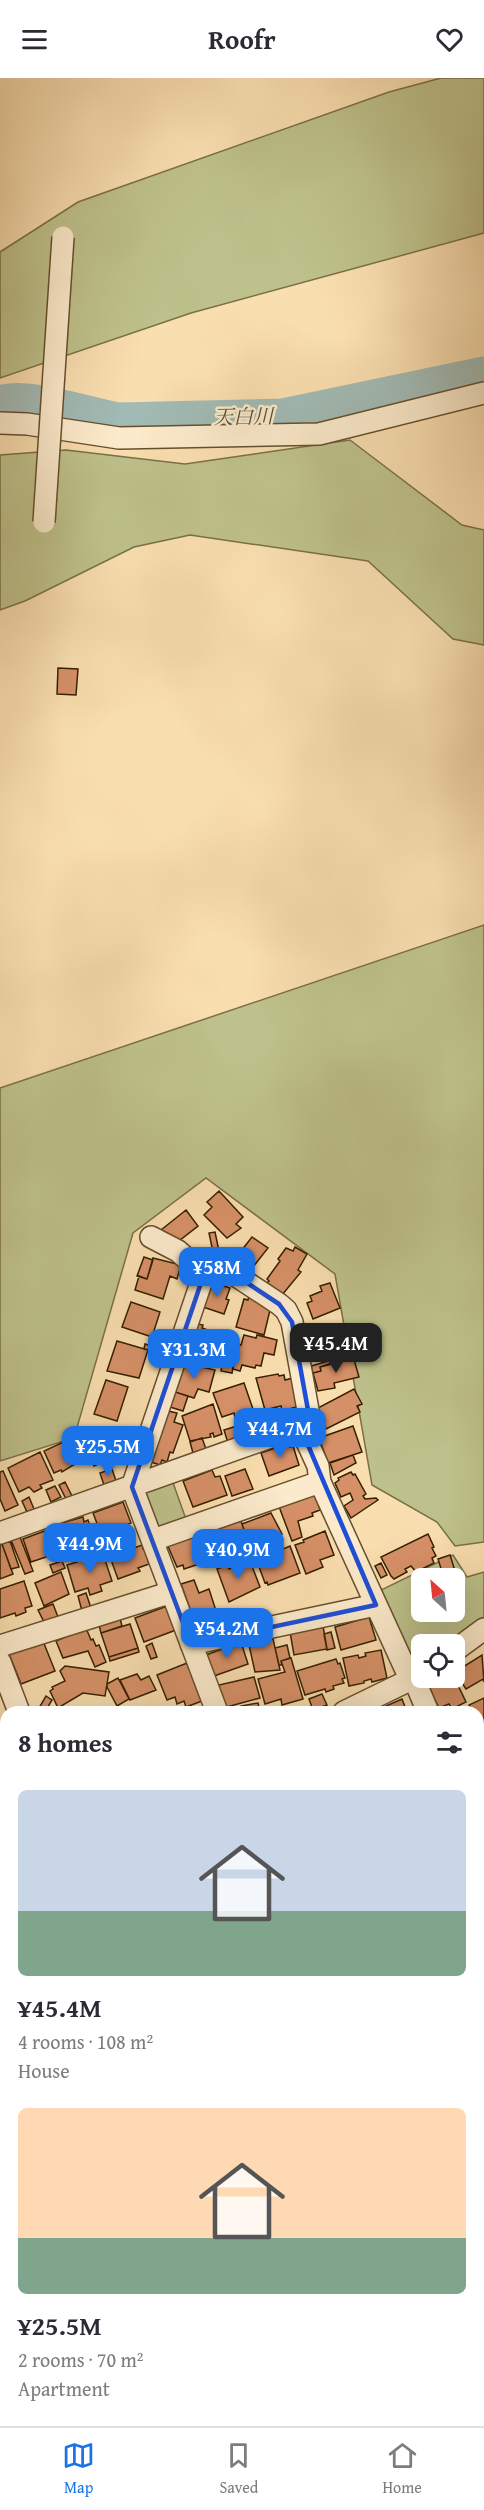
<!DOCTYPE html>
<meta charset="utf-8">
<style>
:root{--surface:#fff;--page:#f7f7f7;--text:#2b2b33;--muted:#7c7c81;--line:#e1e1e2;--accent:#1a73e8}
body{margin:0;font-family:"Gentium Book Plus","Noto Serif JP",serif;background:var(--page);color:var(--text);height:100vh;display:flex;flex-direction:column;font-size:22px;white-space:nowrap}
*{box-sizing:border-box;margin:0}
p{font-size:20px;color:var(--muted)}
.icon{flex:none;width:33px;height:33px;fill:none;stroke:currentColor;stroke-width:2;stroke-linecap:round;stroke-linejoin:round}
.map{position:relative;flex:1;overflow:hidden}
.sheet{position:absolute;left:0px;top:1628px;width:484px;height:722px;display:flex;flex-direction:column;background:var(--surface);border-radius:18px 18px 0 0;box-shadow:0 6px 24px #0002}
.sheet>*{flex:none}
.needle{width:39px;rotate:333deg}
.tools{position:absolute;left:411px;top:1490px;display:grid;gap:12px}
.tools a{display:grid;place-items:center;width:54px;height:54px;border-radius:9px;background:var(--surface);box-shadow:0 6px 24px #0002;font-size:30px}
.price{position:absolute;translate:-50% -51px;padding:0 14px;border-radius:12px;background:var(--accent);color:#fff;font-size:20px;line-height:39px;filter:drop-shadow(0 2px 3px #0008)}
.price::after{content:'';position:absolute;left:50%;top:36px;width:18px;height:14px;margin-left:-9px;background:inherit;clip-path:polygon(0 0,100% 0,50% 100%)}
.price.on{background:#222;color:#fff}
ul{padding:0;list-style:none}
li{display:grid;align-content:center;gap:12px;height:318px;padding:0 18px}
li span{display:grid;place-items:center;height:186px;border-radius:9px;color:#555}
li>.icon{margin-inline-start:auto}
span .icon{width:108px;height:108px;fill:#fffc;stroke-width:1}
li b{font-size:26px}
h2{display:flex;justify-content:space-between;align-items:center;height:72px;padding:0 18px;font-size:26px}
header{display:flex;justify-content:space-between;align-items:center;height:78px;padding:0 18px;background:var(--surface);font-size:27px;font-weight:800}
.dock{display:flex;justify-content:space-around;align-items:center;height:84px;border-top:2px solid var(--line);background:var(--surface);font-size:16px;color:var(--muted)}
.dock a{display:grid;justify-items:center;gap:3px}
.dock .on{color:var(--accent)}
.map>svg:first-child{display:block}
.green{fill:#bec18b;stroke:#7a7046;stroke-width:1.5;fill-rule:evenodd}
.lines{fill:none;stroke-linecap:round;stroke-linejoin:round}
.river{stroke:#a1bab4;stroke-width:33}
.building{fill:#d69067;stroke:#361f00;stroke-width:1.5}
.minor-casing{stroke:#674f2c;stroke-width:24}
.major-casing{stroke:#361f00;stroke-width:30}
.minor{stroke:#fbeacb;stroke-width:21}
.major{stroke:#ecbf78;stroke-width:27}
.minor-bridge-casing{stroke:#674f2c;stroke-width:24;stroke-linecap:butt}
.minor-bridge{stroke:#fbeacb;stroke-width:21}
.marked{fill:none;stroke:#1d4ed8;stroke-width:4.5;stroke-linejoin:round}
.labels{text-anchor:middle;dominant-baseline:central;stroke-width:5;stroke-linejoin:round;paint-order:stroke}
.water-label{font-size:20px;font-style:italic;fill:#564e36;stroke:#fbeacb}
</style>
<header><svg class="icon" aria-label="menu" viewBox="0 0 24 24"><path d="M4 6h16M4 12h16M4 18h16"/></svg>Roofr<svg class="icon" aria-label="heart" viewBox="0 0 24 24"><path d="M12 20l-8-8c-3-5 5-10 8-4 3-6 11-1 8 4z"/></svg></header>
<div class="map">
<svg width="484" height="2348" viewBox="0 0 484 2348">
<rect width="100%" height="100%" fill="#f9deaf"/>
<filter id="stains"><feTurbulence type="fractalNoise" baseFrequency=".00333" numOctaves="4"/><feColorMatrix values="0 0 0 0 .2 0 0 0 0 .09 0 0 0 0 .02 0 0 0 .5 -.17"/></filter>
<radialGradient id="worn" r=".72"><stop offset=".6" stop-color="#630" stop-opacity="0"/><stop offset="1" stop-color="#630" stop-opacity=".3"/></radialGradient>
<path class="green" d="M441 0H484V155L191 235 0 300V174L78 124 389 14Z
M350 362 462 447 484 452V567L453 561 368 483 190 457 134 469 25 523 0 532V377L66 372 185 386Z
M484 847V1464L455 1468 437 1444 372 1407 335 1196 206 1100 133 1155 74 1360 0 1383V1010Z
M172 1402 187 1444 160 1454 142 1418 145 1412Z
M453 1477 467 1499 484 1494V1539L448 1566H422L421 1585 418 1587 411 1584 379 1513ZM422 1500H454V1533H422Z"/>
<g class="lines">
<path class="river" d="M0 324C25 314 88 336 118 341L283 337 484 295"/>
</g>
<path class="building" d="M58 590 78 591 76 617 57 616Z
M219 1113 243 1139 236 1146 241 1150 227 1160 204 1137 212 1129 207 1124Z
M186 1132 198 1148 175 1166 161 1152Z
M215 1154 220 1178 214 1179 209 1155Z
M252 1159 268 1170 249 1194 234 1182Z
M295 1169 307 1176 298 1192 301 1194 282 1217 267 1205 269 1203 267 1201 280 1183 278 1181 286 1170 293 1173Z
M144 1179 153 1182 147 1201 137 1198Z
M153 1180 181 1187 177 1201 170 1198 163 1221 135 1212 139 1198 147 1201Z
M211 1204 230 1210 226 1221 229 1222 224 1236 203 1229Z
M330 1205 340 1230 313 1241 307 1225 312 1223 310 1218 322 1213 320 1208Z
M249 1218 271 1228 264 1257 236 1249 244 1221 248 1222Z
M131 1224 160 1234 152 1259 122 1249Z
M198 1246 203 1247 202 1250 225 1258 219 1274 223 1275 219 1287 190 1277Z
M244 1257 256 1260 257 1257 277 1262 274 1277 264 1275 261 1288 256 1287 255 1290 242 1287 240 1293 233 1291 237 1266 241 1267Z
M117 1263 148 1272 139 1300 107 1293Z
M145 1266 162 1271 168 1282 163 1285 157 1274 144 1271Z
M353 1278 359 1299 334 1305 335 1310 318 1313 313 1295 321 1293 320 1289Z
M223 1279 234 1281 232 1295 221 1293Z
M339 1280 340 1284 320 1289 321 1293 313 1295 311 1288Z
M184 1285 215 1292 209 1314 198 1311 194 1320 175 1314Z
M278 1296 279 1298 284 1297 285 1302 293 1300 300 1328 282 1333 281 1328 265 1332 256 1300Z
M106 1302 128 1309 117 1343 94 1336Z
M244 1305 254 1334 235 1340 234 1335 222 1339 213 1315Z
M354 1311 362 1326 357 1328 360 1334 326 1351 316 1331Z
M175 1314 188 1318 183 1333 170 1329Z
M213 1326 222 1356 214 1359 213 1355 210 1356 211 1359 190 1363 182 1338Z
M168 1333 177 1335 174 1344 183 1347 173 1375 170 1374 167 1384 162 1382 160 1387 151 1384Z
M237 1348 241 1360 228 1365 224 1352Z
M353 1348 362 1374 328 1385 319 1360Z
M108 1351 110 1355 119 1351 128 1372 94 1388 82 1363Z
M202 1360 206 1371 193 1375 190 1364Z
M70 1361 80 1383 62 1394 61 1392 54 1395 44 1373Z
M289 1365 290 1369 293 1368 299 1387 269 1398 261 1375Z
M40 1374 53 1402 40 1407 42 1410 34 1414 29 1409 19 1414 8 1390Z
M353 1377 356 1385 334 1397 330 1385Z
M112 1391 116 1403 104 1407 100 1395Z
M245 1391 253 1411 232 1418 225 1398Z
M212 1392 215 1399 220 1398 227 1417 193 1429 183 1403Z
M3 1393 18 1427 5 1433 0 1421V1394Z
M351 1394 353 1397 355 1396 366 1416 363 1418 365 1421 376 1420 378 1422 351 1440 344 1428 353 1422 350 1415 341 1419 335 1405 339 1402 338 1400Z
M65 1404 72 1418 66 1421 59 1407Z
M55 1408 61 1419 51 1424 46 1412Z
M314 1413 320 1432 312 1435 313 1438 298 1443 302 1459 292 1463 278 1426Z
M29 1419 34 1431 27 1434 22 1423Z
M123 1424 131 1445 101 1456 93 1435Z
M271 1435 282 1456 279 1457 281 1461 250 1469 242 1446Z
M83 1439 84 1444 88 1442 94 1462 63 1472 55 1447Z
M241 1443 249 1467H246L251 1475 242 1478 241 1474 234 1476 232 1473 212 1479 204 1455Z
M50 1451 58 1475 31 1484 23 1461Z
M325 1453 334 1477 320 1482 323 1489 306 1496 295 1467 304 1464 303 1462Z
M199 1455 206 1476 204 1477 205 1481 198 1484 199 1486 184 1491 183 1487 177 1489 167 1466Z
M428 1456 434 1469 432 1470 436 1478 432 1480 434 1485 416 1494 411 1488 405 1491 407 1494 394 1501 391 1498 381 1479Z
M20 1459 33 1493 25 1496 11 1462Z
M10 1463 19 1489 11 1491 2 1466Z
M2 1466 13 1496 0 1501V1467Z
M142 1467 143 1471 147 1470 151 1481 148 1483 149 1486 138 1490 140 1493 118 1501 110 1479Z
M290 1468 300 1495 268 1507 267 1504 265 1505 255 1478 264 1475 265 1479Z
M103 1476 112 1503 100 1507 102 1513 90 1517 88 1510 75 1514 67 1487Z
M450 1477 456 1496 444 1500 438 1481Z
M62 1483 65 1490 53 1495 50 1487Z
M250 1483 260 1509 229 1524 217 1491 228 1487 229 1491Z
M381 1485 387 1497 381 1500 375 1488Z
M61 1494 69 1516 44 1528 35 1505Z
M194 1502 199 1515 209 1511 217 1536 214 1537 216 1542 207 1545 206 1542 195 1545 181 1506Z
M24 1503 32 1528 25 1530 26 1534 16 1538 15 1535 0 1540V1511Z
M86 1515 91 1530 82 1533 78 1518Z
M53 1526 58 1539 44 1544 38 1532Z
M167 1528 176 1552 144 1564 135 1540Z
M119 1536 122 1548 101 1555 98 1543Z
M369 1539 376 1562 341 1572 335 1549Z
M130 1546 138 1570 109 1579 101 1555Z
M323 1548 327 1571 294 1577 290 1554Z
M86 1550 91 1562 93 1561 96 1568 99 1567 106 1584 95 1589 88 1573 63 1580 56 1563Z
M331 1554 335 1570 327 1572 324 1556Z
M273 1561 280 1592 255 1594 249 1567Z
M43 1563 55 1593 21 1606 9 1576Z
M241 1564 248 1586 214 1598 206 1577Z
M152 1565 157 1579 151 1581 146 1568Z
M287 1567 290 1580 281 1583 282 1587H279L275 1570Z
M138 1570 139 1574 110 1583 109 1579Z
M381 1572 387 1600 372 1604 371 1601 364 1603V1605L349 1608 343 1580 358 1577 359 1580 366 1578 365 1575Z
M482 1577 484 1604 483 1601 466 1611 455 1594Z
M291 1580 303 1621 282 1627 281 1621 265 1626 258 1601 285 1594 281 1583Z
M336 1581 338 1586 340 1585 345 1600 342 1601 344 1605 333 1608 334 1611 326 1614 325 1611 305 1617 297 1593Z
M187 1585 202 1623 186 1629 184 1623 177 1626 175 1619 167 1622 157 1597Z
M65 1588 109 1594 105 1618 83 1615 58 1630 50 1613 53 1611 52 1609 65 1603 60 1593Z
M137 1596 141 1602 149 1598 156 1612 130 1622 120 1602Z
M254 1599 260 1620 223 1630 219 1607Z
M451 1599H454L466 1624 452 1631 449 1626 439 1630 429 1610Z
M118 1600 129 1621 117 1628 107 1609V1606Z
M322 1616 327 1627 313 1632 309 1621Z
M46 1618 52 1622 45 1634 39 1630Z
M484 1620V1652L482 1653 478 1646V1634H472L469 1627Z
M402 1621 407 1634H381L379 1631Z
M258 1625 260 1634H242L241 1628Z
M484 1747V1774L478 1777V1748Z
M484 1929V1960L478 1962V1932Z
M484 2037V2059L478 2062V2040Z
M4 2116 6 2132 0 2134V2117Z
M484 2144V2164L478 2167V2147Z
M483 2236 484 2264H478V2237Z
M484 2280V2305L478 2306V2281Z
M6 2327V2343H21L23 2348H0V2329Z
M459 2343 461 2344 462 2348H436L435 2344Z"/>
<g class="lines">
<defs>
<path id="minor" d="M0 345 27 346 119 360 319 356 484 315
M151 1159 178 1173 204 1196
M0 1455 290 1352 302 1353
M153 1462 320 1404
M191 1566 376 1527
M0 1568 172 1514
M454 1573 484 1551
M0 1584 19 1634
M414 1601 428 1634
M217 1634 132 1409 204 1196 213 1188 223 1189 279 1226 286 1232 292 1244 308 1332 302 1353 318 1388 320 1404 411 1603
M344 1634 422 1596
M478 1721 484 1718
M481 1972 484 1979
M478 2029 484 2026
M478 2227H484
M478 2329 484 2328
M390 2344 397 2343
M129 2348 147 2343"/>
<path id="major" d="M478 1865 484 1862
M0 2098 6 2095
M175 2348V2343"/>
</defs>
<use href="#minor" class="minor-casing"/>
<use href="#major" class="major-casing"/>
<use href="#minor" class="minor"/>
<use href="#major" class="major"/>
<defs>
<path id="minor-bridge" d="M44 444 63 159"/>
</defs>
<use href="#minor-bridge" class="minor-bridge-casing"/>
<use href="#minor-bridge" class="minor-bridge"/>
</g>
<path class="marked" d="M213 1188 223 1189 279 1226 292 1244 308 1332 302 1353 376 1527 191 1566 132 1409 204 1196Z"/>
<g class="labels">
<g class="water-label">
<text transform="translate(243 338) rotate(-1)">天白川</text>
</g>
</g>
<rect width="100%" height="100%" filter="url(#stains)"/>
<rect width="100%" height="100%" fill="url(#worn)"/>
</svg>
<div class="tools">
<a><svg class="needle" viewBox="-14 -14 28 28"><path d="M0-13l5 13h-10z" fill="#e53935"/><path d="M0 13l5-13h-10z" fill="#7c7c81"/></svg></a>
<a><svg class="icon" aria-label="locate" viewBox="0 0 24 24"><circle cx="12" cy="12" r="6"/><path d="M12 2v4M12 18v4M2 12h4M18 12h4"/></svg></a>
</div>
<b class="price" style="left:217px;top:1220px">¥58M</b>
<b class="price on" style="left:336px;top:1296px">¥45.4M</b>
<b class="price" style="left:194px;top:1302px">¥31.3M</b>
<b class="price" style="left:280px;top:1381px">¥44.7M</b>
<b class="price" style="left:108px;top:1399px">¥25.5M</b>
<b class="price" style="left:90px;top:1496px">¥44.9M</b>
<b class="price" style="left:238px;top:1502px">¥40.9M</b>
<b class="price" style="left:227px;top:1581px">¥54.2M</b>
<section class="sheet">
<h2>8 homes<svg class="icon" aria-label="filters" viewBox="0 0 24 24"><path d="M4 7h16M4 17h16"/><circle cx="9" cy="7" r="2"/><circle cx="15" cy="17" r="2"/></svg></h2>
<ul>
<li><span style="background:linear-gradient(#c9d6e8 65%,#7fa58c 0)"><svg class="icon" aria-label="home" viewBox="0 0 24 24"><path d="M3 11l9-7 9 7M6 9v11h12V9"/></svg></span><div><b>¥45.4M</b><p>4 rooms · 108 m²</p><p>House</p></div></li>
<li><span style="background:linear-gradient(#ffd9b3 70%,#7fa58c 0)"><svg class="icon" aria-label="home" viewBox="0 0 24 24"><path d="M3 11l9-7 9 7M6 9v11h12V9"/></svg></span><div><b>¥25.5M</b><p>2 rooms · 70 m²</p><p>Apartment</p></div></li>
</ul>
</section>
</div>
<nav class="dock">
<a class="on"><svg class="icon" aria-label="map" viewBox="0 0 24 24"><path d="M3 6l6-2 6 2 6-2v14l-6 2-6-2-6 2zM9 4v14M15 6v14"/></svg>Map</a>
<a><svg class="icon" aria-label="saved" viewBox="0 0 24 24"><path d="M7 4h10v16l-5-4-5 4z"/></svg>Saved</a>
<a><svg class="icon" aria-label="home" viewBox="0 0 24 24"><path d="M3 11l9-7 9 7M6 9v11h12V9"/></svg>Home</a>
</nav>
